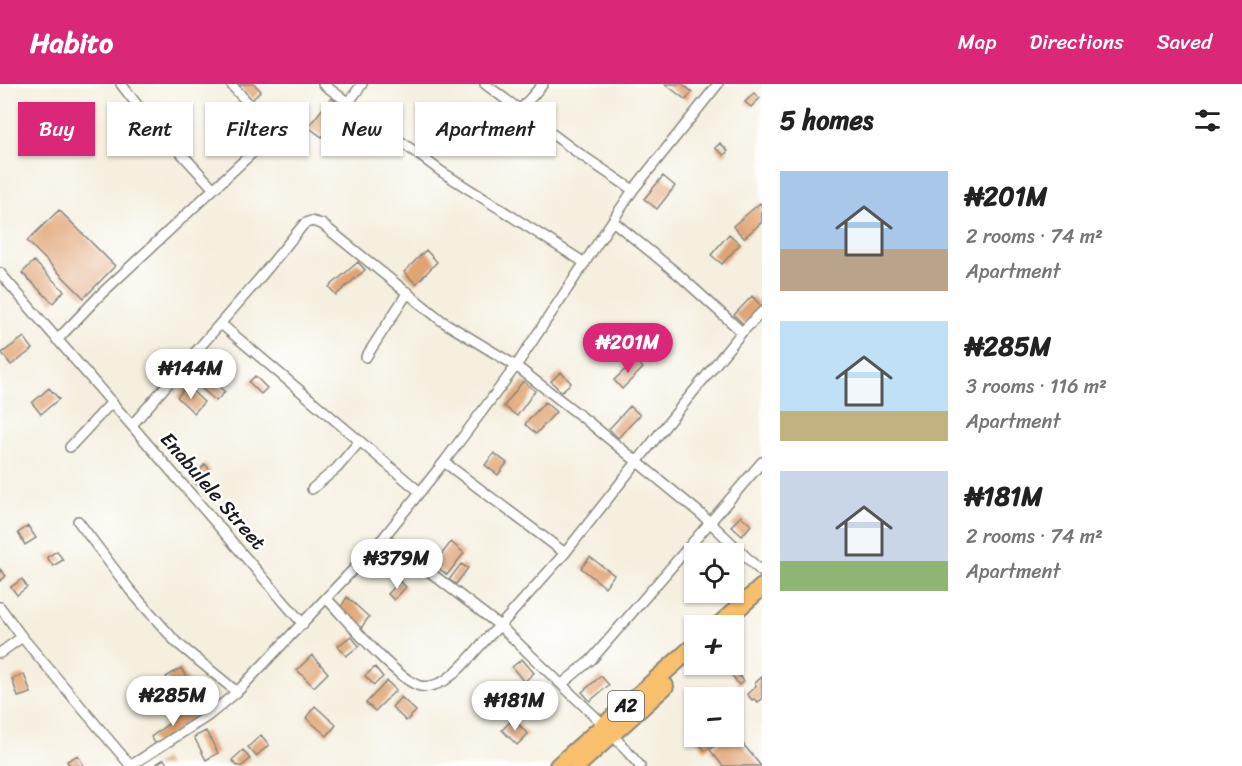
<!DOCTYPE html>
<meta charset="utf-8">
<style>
:root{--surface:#fff;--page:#f6f6f6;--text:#222;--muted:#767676;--accent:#db2777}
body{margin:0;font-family:Sriracha,sans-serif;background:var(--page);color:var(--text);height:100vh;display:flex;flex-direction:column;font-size:22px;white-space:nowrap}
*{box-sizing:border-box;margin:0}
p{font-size:20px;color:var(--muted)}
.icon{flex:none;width:33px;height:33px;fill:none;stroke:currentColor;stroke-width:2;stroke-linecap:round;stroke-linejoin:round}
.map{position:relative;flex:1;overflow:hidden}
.drawer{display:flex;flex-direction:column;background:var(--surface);width:480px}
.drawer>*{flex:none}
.top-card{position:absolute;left:18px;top:18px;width:570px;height:54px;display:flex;gap:12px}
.fabs{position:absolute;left:684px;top:459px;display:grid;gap:12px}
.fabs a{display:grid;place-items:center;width:60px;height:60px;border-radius:0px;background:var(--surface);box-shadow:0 2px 4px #0004;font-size:30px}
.price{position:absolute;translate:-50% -51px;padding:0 14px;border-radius:21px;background:#fff;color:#222;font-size:20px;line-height:39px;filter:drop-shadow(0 2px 3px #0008)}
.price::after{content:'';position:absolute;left:50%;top:36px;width:18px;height:14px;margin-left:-9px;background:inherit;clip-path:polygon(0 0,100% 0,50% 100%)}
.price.on{background:var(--accent);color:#fff}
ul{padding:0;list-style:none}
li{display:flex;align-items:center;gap:18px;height:150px;padding:0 18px}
li span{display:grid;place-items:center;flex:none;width:168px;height:120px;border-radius:0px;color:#555}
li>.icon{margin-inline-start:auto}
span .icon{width:72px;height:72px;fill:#fffc;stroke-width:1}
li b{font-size:26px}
h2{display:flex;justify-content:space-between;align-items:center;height:72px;padding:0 18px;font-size:26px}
.chip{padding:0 21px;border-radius:0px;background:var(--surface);box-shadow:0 2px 4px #0004;font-size:21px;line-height:54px}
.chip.on{background:var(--accent);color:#fff}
header{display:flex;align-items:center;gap:36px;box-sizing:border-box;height:84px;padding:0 30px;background:var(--accent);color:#fff}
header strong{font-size:28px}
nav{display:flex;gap:33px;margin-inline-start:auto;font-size:21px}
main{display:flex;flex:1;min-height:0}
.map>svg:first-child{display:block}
.building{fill:#e0a372}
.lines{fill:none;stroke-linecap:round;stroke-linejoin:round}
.minor-casing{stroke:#88867d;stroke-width:12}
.trunk-casing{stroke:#88867d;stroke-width:20}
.minor{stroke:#fff;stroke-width:9}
.trunk{stroke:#f8bf6c;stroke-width:16}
.labels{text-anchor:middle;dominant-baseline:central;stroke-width:5;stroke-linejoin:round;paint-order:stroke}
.shield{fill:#fff;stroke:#606060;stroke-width:1.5}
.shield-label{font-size:18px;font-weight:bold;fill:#1c1c1c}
.street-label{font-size:20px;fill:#1c1c1c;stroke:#fff}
</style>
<header>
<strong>Habito</strong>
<nav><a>Map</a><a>Directions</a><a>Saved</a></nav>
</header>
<main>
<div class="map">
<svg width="762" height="682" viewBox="0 0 762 682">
<rect width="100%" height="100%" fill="#fff"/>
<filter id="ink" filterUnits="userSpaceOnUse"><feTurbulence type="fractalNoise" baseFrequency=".0167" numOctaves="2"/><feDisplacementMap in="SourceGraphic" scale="12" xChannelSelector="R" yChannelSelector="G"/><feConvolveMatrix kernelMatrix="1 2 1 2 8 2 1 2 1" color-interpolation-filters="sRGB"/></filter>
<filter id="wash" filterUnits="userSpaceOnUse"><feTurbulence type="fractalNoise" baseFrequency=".008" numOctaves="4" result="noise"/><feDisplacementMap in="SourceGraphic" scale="24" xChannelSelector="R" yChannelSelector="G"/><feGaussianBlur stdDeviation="1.35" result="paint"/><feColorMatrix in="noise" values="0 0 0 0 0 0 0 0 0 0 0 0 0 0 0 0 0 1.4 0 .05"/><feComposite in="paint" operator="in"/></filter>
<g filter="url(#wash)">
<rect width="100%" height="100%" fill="#f4efde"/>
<g id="blocks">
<path class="building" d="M242 0H254L261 7 252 16 239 2Z
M665 0H682L692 8 686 16Z
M754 9 760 14 751 23 745 18Z
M331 14 345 25 322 53 308 43Z
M250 34 258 42 251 48 243 40Z
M720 59 728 67 724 71 715 64Z
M663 92 675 102 657 125 644 115Z
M760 119 762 122V138L744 154 733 142Z
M59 126 115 182 84 214 27 157Z
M729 150 740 160 722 180 711 171Z
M426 166 437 178 416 200 404 188Z
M34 177 64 207 53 219 22 189Z
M358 178 365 186 336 211 329 203Z
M752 212 762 223 744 241 734 231Z
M24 253 33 265 11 281 2 269Z
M635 276 643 284 622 305 614 296Z
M199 285 225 308 216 317 191 295Z
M561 288 571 299 561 308 551 297Z
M255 292 267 304 261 310 249 298Z
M523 297 535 307 517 332 504 322Z
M187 302 204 318 194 329 177 313Z
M49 304 59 315 41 330 32 319Z
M545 318 556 328 536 350 525 340Z
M630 322 640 331 618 354 609 345Z
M494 369 507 379 498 391 485 381Z
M205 380 211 387 198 402 192 395Z
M741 432 751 441 742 452 731 442Z
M28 442 36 454 25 461 18 449Z
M451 458 464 469 447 491 434 480Z
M57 467 63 476 53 482 47 473Z
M590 473 614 491 605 503 581 484Z
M461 480 468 484 456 500 449 496Z
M0 485 6 492 0 497Z
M22 495 27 503 17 511 11 503Z
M400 497 406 503 394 516 388 510Z
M347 513 369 533 361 544 339 526Z
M351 552 359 562 346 572 338 562Z
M312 571 328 589 314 603 297 586Z
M522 575 534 589 524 598 512 583Z
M375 583 383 593 374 601 365 592Z
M181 584 196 609 181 618 166 593Z
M735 587 744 597 739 601 731 590Z
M24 590 31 609 18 613 12 595Z
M601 592 609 601 590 617 582 608Z
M762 593V615L758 618 754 615 752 616 747 610 756 602 755 599Z
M387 597 396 606 375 627 366 619Z
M401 613 416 627 406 637 392 623Z
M315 622 336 641 327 652 306 634Z
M189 624 196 632 157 662 151 653Z
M513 635 528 650 517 661 502 646Z
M206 647 218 669 206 676 194 653Z
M734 649 761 682H723L710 666 726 652H734Z
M261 651 269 661 256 672 248 663Z
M694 652H724L705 667Z
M243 666 250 675 242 682H237L232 676Z
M78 671 84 682H70L67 677Z
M164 675 168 682H153Z"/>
</g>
</g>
<g filter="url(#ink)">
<use href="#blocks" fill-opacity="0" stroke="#88867d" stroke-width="1.5"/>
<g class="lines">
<defs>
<path id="minor" d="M121 0 138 22 213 104
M323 0 442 88 585 179
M485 0 574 66 633 106
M349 18 362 0
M520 26 543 0
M614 138 679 191 742 248
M0 189 303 540
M221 240 420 408
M57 256 101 210 266 56C271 39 241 13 231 0
M366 273 408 208
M132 341 259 195 304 140 311 137 322 140 442 237 516 282 586 336 701 430 762 488
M70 363 112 318
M312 405 337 384 359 358
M78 437 130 506 176 558 237 608
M384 453 500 542 604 641 640 682
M565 469 663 345 742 248 762 228
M327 515C347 536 393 591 417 601 426 605 436 601 444 597 467 582 479 559 500 542L565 469 444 378
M0 523 22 553 131 682
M0 569 22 553
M562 600 592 575 762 378
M130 682 208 632 237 608 384 453 444 378 516 282 633 106 718 0"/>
<path id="trunk" d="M718 542 762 503
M558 682 694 562
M577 682 665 602"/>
</defs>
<use href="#minor" class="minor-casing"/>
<use href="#trunk" class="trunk-casing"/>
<use href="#minor" class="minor"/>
<use href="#trunk" class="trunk"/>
</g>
</g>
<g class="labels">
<rect class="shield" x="608" y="607" width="36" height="30" rx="4.5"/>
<g class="shield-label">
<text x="626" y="622">A2</text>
</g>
<g class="street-label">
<text transform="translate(213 407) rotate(49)">Enabulele Street</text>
</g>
</g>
</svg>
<div class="fabs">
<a><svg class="icon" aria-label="locate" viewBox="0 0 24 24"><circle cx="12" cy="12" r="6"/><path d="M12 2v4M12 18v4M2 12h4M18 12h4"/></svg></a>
<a>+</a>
<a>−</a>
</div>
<b class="price on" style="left:628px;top:290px">₦201M</b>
<b class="price" style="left:191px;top:316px">₦144M</b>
<b class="price" style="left:397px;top:506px">₦379M</b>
<b class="price" style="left:173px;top:643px">₦285M</b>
<b class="price" style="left:515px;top:648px">₦181M</b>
<div class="top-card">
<a class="chip on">Buy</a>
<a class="chip">Rent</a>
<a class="chip">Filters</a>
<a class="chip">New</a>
<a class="chip">Apartment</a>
</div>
</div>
<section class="drawer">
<h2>5 homes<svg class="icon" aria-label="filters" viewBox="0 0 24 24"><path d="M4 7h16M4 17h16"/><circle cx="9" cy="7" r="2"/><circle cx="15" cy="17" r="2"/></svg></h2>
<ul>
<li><span style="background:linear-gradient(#a9c7e8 65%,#b9a48a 0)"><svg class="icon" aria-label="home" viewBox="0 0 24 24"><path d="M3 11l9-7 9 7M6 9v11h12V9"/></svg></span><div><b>₦201M</b><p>2 rooms · 74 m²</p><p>Apartment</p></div></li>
<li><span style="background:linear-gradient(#bfe0f5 75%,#c2b280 0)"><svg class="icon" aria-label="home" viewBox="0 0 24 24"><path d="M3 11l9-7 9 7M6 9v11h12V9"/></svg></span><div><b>₦285M</b><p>3 rooms · 116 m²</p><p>Apartment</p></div></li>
<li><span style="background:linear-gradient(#c9d6e8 75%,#8fb573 0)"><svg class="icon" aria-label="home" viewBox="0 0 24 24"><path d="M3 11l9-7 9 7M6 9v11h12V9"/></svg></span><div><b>₦181M</b><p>2 rooms · 74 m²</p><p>Apartment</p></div></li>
</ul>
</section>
</main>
